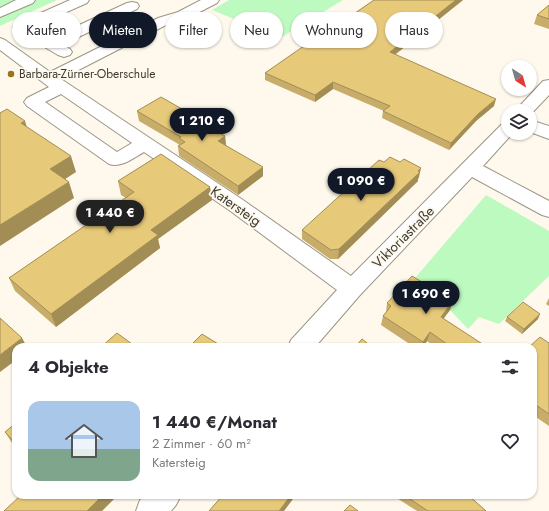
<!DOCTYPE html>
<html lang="de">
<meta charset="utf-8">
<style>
:root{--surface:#fff;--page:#f7f7f7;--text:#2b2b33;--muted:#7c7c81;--line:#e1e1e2;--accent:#111827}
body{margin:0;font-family:Jost,sans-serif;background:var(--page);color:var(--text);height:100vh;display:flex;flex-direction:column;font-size:15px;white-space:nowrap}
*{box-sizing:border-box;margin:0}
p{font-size:13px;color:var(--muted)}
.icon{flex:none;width:22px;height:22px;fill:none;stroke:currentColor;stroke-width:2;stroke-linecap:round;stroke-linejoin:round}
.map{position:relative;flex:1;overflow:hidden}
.details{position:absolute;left:12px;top:343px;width:525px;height:156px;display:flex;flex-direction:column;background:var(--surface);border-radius:12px;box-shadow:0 1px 3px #0004}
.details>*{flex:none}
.banner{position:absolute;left:12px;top:12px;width:525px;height:36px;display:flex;gap:8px}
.needle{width:26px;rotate:143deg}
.controls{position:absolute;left:501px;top:60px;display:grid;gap:8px}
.controls a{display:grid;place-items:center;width:36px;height:36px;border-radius:50%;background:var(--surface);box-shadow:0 1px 3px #0004;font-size:20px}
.price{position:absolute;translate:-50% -34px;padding:0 9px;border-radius:14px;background:var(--accent);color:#fff;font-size:13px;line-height:26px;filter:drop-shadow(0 1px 2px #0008)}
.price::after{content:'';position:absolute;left:50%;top:24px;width:12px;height:9px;margin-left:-6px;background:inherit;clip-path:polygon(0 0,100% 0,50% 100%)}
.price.current{background:#222;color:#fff}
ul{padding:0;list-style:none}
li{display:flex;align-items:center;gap:12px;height:100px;padding:0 16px}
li+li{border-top:1px solid var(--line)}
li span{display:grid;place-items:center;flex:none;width:112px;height:80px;border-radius:12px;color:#555}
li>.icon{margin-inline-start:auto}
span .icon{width:48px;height:48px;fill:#fffc;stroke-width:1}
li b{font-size:17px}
h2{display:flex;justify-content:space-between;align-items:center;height:48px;padding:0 16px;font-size:17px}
.tag{padding:0 14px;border-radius:18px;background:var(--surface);box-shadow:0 1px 3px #0004;font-size:14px;line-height:36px}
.tag.current{background:var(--accent);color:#fff}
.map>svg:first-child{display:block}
.green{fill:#bdfac0}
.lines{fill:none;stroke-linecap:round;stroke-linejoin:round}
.minor-casing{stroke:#9b9586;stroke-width:2}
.minor{fill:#fff;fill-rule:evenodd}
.wall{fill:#c7ad69}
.shaded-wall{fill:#a28d55}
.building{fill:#e7c97a;stroke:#a28d55}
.poi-dot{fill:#9c7220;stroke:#fef9ec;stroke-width:1.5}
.labels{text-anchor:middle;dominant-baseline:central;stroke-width:3.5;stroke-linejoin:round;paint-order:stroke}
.far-poi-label{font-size:12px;fill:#3c3a33;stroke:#fef9ec;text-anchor:start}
.street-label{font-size:14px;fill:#3c3a33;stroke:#fef9ec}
</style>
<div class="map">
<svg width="549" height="511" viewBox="0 0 549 511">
<rect width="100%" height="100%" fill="#fef9ec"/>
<path class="green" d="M0 0H57L0 26Z
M229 0H343L280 38 212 10Z
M486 195 549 231V276L499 324 479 317 468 329 450 310 409 285Z"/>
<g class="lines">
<defs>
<path id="minor" d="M16 0H35L33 3 0 17V8Z
M70 0H89L87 3 33 27 51 38 127 3 132 2 137 3 139 6 137 9 62 45 70 49 72 52 70 55 64 57 58 55 16 30 13 27 16 24Z
M201 0H219L217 3 188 18 168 24 61 79 243 200 351 276 502 124 508 122V133H513L483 166 549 201V217L542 215 472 177 360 295 315 347H288L291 340 337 290 229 210 144 152C133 158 122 168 109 164L27 106 24 102 27 98 49 87 0 50V38L5 40 50 72 158 18 178 12ZM61 94 132 143 117 152 45 102Z
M549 80V95L530 115V111H515L543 81Z
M530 120 549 126V139L530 132Z
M146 495H181L176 505 171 511H136L140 500Z"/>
</defs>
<use href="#minor" class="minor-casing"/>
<use href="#minor" class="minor"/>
</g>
<path class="wall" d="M374 0H463L395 55 494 106 476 121 449 150 382 118 383 111H384L333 89 315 102 265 80V73L313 42Z
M549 5V29L534 24 537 15Z
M137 111 182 112 225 136 226 145 263 176 238 195 179 156 178 146 180 145 139 121Z
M419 177 418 179V181L338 259H330L302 239V230Z
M118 181 210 187 212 200 158 239 160 248 56 327 15 291 9 278 126 198 121 195Z
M549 298V306L546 304Z
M453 301 450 310 443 319 487 347H435L427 341 423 347H414L381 325 383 316 386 313 387 303Z
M507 317 538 319 522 334 505 321Z
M549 343V426L533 415V347Z
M16 423V447L12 443 5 432Z
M392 495H468L486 511H417Z"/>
<path class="shaded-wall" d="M456 0H463L389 59 390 52Z
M333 82V89L315 102V95Z
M496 99 494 106 476 121 449 150 451 143 478 114Z
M25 121 30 137 21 123Z
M225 136 226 146 218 141Z
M71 156 76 172 56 185 50 169Z
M263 167V176L238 195V186Z
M421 168 419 177 418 179V181L338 259 339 249Z
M69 182 74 198 0 246V225Z
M210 187 212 200 158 239 160 248 56 327 51 314 151 230Z
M453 301 450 310 438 326 441 317Z
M540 314 538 319 522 334 524 329Z
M430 332 427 341 423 347H421L423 342Z
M22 338 27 347H16V360L0 372V355Z
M103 495H118L102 511H87Z
M291 495H296L284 511H279Z"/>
<path class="building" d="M374 0H456L390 52 496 99 478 114 451 143 383 111 390 106 333 82 315 95 265 73 311 41 313 42Z
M549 5V19L537 15Z
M161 97 182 109 180 110 225 136 218 141 263 167 238 186 178 146 185 142 179 138 181 137 137 111Z
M7 109 25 121 21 123 71 156 50 169 69 182 0 225V113Z
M161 154 210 187 151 230 158 235 51 314 9 278 134 192 118 181Z
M390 157 400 162 404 159 421 168 418 171 420 172 339 249 331 250 302 230 379 160 384 162Z
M412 276 453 301 441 317 487 347H451L430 332 423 342 383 316 391 306 387 303Z
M523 302 540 314 524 329 507 317Z
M0 318 22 338 0 355Z
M117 333 136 347H101Z
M202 334 223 347H189Z
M540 337 549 343V414L533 403V347H529Z
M362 339 372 347H355Z
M16 423V444L5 432Z
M21 495H103L87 511H4Z
M223 495H291L279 511H209Z
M404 495H468L486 511H428Z
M350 505 358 511H344Z"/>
<circle class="poi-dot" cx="11" cy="74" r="4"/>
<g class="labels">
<g class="far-poi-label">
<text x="19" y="74">Barbara-Zürner-Oberschule</text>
</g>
<g class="street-label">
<text transform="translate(236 206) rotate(35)">Katersteig</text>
<text transform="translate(403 237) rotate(-45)">Viktoriastraße</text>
</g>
</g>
</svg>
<div class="controls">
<a><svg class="needle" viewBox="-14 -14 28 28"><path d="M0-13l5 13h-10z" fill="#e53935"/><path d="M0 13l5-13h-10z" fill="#7c7c81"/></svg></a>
<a><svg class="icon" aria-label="layers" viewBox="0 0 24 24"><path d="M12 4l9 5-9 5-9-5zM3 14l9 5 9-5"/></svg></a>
</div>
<b class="price" style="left:202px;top:142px">1 210 €</b>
<b class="price" style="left:361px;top:202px">1 090 €</b>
<b class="price current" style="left:110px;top:234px">1 440 €</b>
<b class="price" style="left:426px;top:315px">1 690 €</b>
<div class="banner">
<a class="tag">Kaufen</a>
<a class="tag current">Mieten</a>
<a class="tag">Filter</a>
<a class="tag">Neu</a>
<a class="tag">Wohnung</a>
<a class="tag">Haus</a>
</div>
<section class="details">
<h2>4 Objekte<svg class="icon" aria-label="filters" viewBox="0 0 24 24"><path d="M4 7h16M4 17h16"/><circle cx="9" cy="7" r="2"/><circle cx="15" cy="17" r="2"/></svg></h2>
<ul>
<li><span style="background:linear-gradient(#a9c7e8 60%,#7fa58c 0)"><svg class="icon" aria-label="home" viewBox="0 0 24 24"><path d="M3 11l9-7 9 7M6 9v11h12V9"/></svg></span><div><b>1 440 €/Monat</b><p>2 Zimmer · 60 m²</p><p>Katersteig</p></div><svg class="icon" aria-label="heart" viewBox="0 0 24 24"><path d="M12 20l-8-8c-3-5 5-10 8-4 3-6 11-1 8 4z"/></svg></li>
</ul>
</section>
</div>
